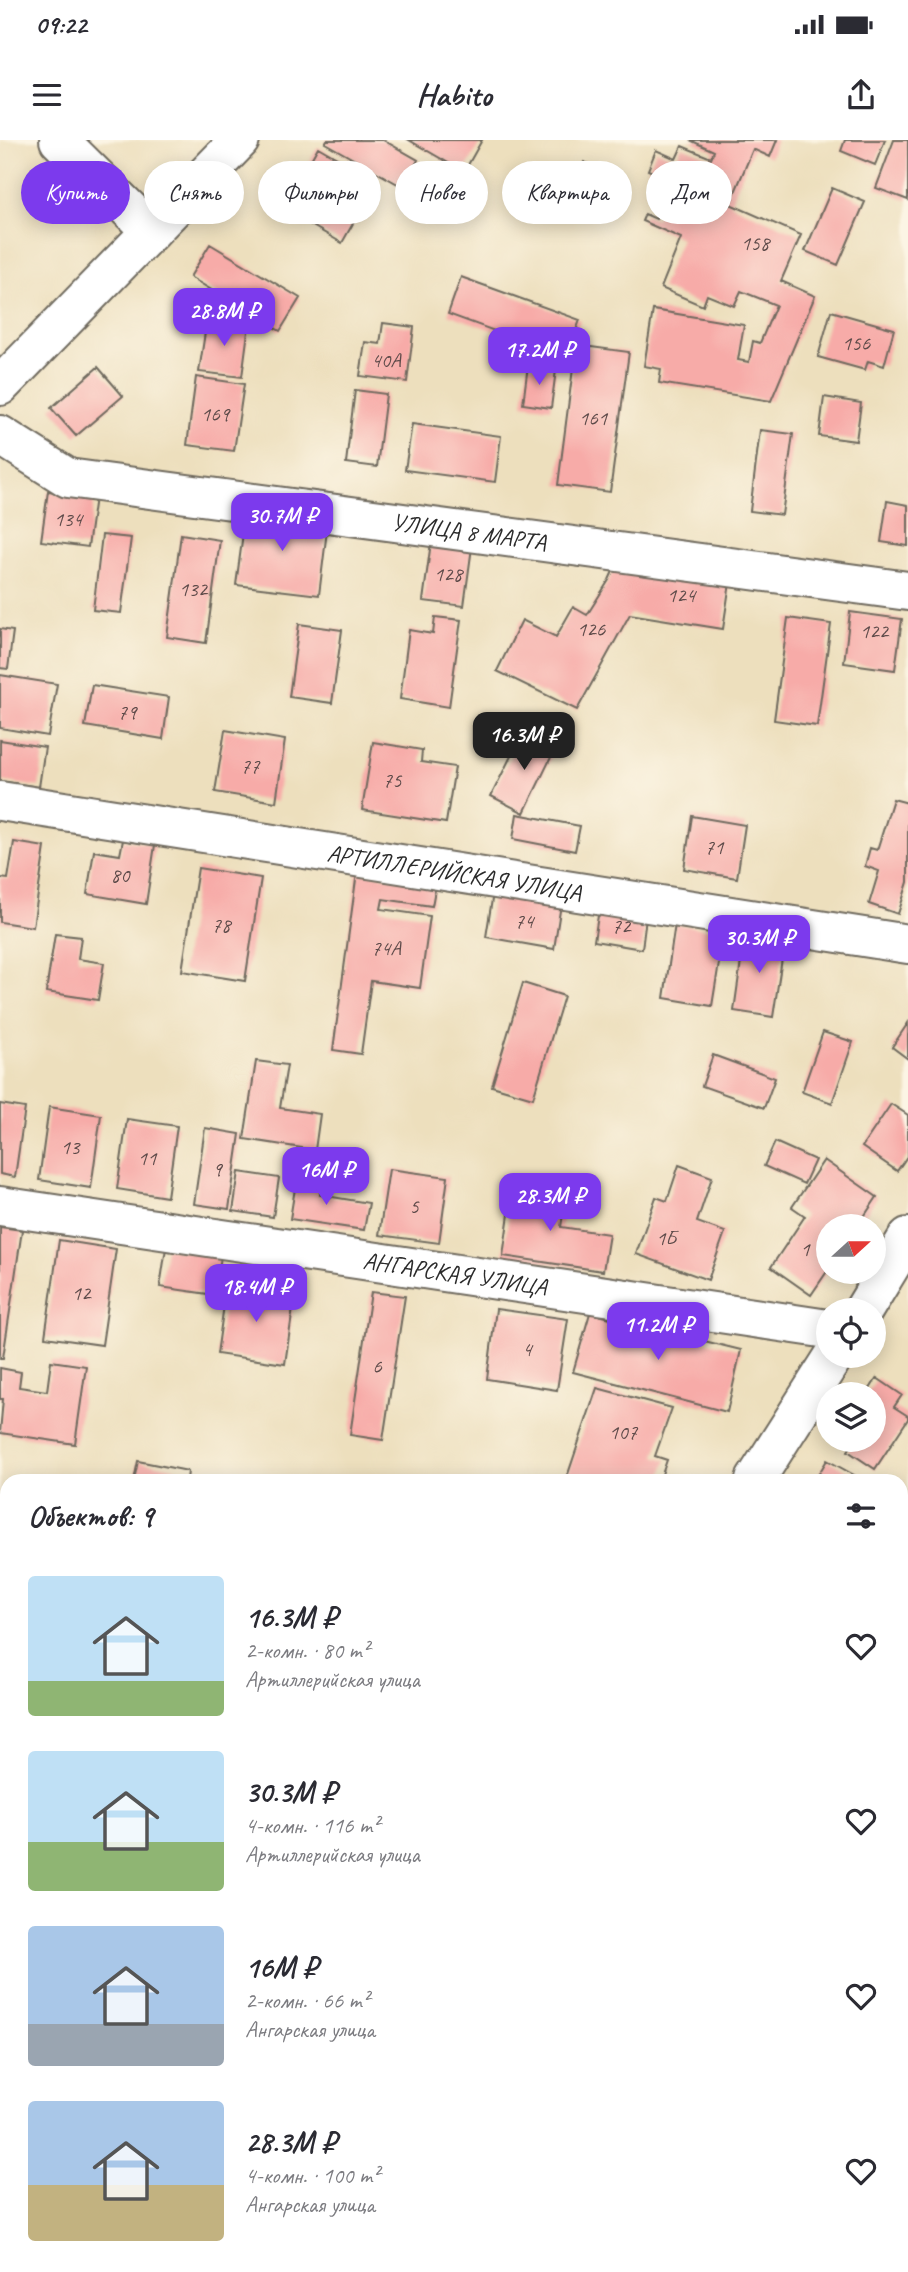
<!DOCTYPE html>
<html lang="ru">
<meta charset="utf-8">
<style>
:root{--surface:#fff;--page:#f2f2f3;--text:#2b2b33;--muted:#7c7c81;--accent:#7c3aed}
body{margin:0;font-family:Caveat,sans-serif;background:var(--page);color:var(--text);height:100vh;display:flex;flex-direction:column;font-size:26px;white-space:nowrap}
*{box-sizing:border-box;margin:0}
p{font-size:23px;color:var(--muted)}
.icon{flex:none;width:38px;height:38px;fill:none;stroke:currentColor;stroke-width:2;stroke-linecap:round;stroke-linejoin:round}
.map{position:relative;flex:1;overflow:hidden}
.drawer{position:absolute;left:0px;top:1334px;width:908px;height:800px;display:flex;flex-direction:column;background:var(--surface);border-radius:21px 21px 0 0;box-shadow:0 4px 18px #0003}
.drawer>*{flex:none}
.top-card{position:absolute;left:21px;top:21px;width:866px;height:63px;display:flex;gap:14px}
.needle{width:46px;rotate:69deg}
.fabs{position:absolute;left:816px;top:1074px;display:grid;gap:14px}
.fabs a{display:grid;place-items:center;width:70px;height:70px;border-radius:50%;background:var(--surface);box-shadow:0 4px 18px #0003;font-size:35px}
.price{position:absolute;translate:-50% -60px;padding:0 16px;border-radius:14px;background:var(--accent);color:#fff;font-size:23px;line-height:46px;filter:drop-shadow(0 2px 4px #0008)}
.price::after{content:'';position:absolute;left:50%;top:42px;width:21px;height:16px;margin-left:-10px;background:inherit;clip-path:polygon(0 0,100% 0,50% 100%)}
.price.current{background:#222;color:#fff}
ul{padding:0;list-style:none}
li{display:flex;align-items:center;gap:21px;height:175px;padding:0 28px}
li span{display:grid;place-items:center;flex:none;width:196px;height:140px;border-radius:7px;color:#555}
li>.icon{margin-inline-start:auto}
span .icon{width:84px;height:84px;fill:#fffc;stroke-width:1}
li b{font-size:30px}
h2{display:flex;justify-content:space-between;align-items:center;height:84px;padding:0 28px;font-size:30px}
.pill{padding:0 24px;border-radius:32px;background:var(--surface);box-shadow:0 4px 18px #0003;font-size:24px;line-height:63px}
.pill.current{background:var(--accent);color:#fff}
.status{display:flex;justify-content:space-between;align-items:center;height:49px;padding:0 35px;background:var(--surface);direction:ltr}
.status svg{height:19px;fill:currentColor}
header{display:flex;justify-content:space-between;align-items:center;height:91px;padding:0 28px;background:var(--surface);font-size:32px;font-weight:600}
.map>svg:first-child{display:block}
.building{fill:#f7aba8}
.lines{fill:none;stroke-linecap:round;stroke-linejoin:round}
.minor-casing{stroke:#6f6a5e;stroke-width:42}
.major-casing{stroke:#6f6a5e;stroke-width:42}
.minor{stroke:#fff;stroke-width:38}
.major{stroke:#fff;stroke-width:38}
.labels{text-anchor:middle;dominant-baseline:central;stroke-width:5;stroke-linejoin:round;paint-order:stroke}
.number-label{font-size:21px;fill:#5e4b4a}
.street-label{font-size:24px;fill:#2b2b2b;stroke:#fcf5e5}
</style>
<div class="status"><b>09:22</b><svg viewBox="0 0 49 12"><path d="M0 12V9h3v3zM5 12V6h3v6zM10 12V3h3v9zM15 12V0h3v12zM26 1h20v11H26zM47 4h2v5h-2z"/></svg></div>
<header><svg class="icon" aria-label="menu" viewBox="0 0 24 24"><path d="M4 6h16M4 12h16M4 18h16"/></svg>Habito<svg class="icon" aria-label="share" viewBox="0 0 24 24"><path d="M12 15V3M7 8l5-5 5 5M5 13v7h14v-7"/></svg></header>
<div class="map">
<svg width="908" height="2132" viewBox="0 0 908 2132">
<rect width="100%" height="100%" fill="#fcf5e5"/>
<filter id="ink" filterUnits="userSpaceOnUse"><feTurbulence type="fractalNoise" baseFrequency=".0143" numOctaves="2"/><feDisplacementMap in="SourceGraphic" scale="14" xChannelSelector="R" yChannelSelector="G"/><feConvolveMatrix kernelMatrix="1 2 1 2 8 2 1 2 1" color-interpolation-filters="sRGB"/></filter>
<filter id="wash" filterUnits="userSpaceOnUse"><feTurbulence type="fractalNoise" baseFrequency=".00686" numOctaves="4" result="noise"/><feDisplacementMap in="SourceGraphic" scale="28" xChannelSelector="R" yChannelSelector="G"/><feGaussianBlur stdDeviation="1.57" result="paint"/><feColorMatrix in="noise" values="0 0 0 0 0 0 0 0 0 0 0 0 0 0 0 0 0 1.4 0 .05"/><feComposite in="paint" operator="in"/></filter>
<g filter="url(#wash)">
<rect width="100%" height="100%" fill="#eddfbd"/>
<g id="blocks">
<path class="building" d="M327 0H383L418 20 403 47 325 3Z
M409 0H482L464 32Z
M690 0H777L770 17 753 9 730 64 801 95 781 141 815 156 771 261 659 243 661 229 644 226 653 170 744 185 738 220 749 222 753 201 760 203 776 165 741 151 734 166 707 155 703 166 661 148 681 98 642 81 645 74 656 79 662 68 657 66 661 56 674 62 679 49 661 41 664 37 648 30 656 10 676 19 682 6 711 18 714 11Z
M845 0H885L875 25 841 11Z
M894 0H908V60L876 48Z
M318 7 377 41 342 103 283 69Z
M584 22 608 34 587 76 564 64Z
M832 48 865 62 838 125 805 111Z
M210 104 300 158 280 191 190 137Z
M461 137 580 180 566 217 448 174Z
M831 171 894 189 884 226 868 221 865 230 818 217Z
M207 179 249 184 242 237 199 232Z
M383 183 414 187 407 242 360 236 365 202 380 204Z
M576 205 629 212 610 352 558 345Z
M528 225 556 230 551 268 523 264Z
M98 227 123 256 76 296 51 268Z
M196 237 244 244 234 311 187 305Z
M355 250 386 254 377 327 346 323Z
M824 257 861 263 856 301 819 296Z
M412 284 501 296 495 342 405 330Z
M760 290 793 294 782 375 750 371Z
M48 351 95 357 88 407 41 401Z
M887 361 908 365V406L881 402Z
M246 371 328 382 319 455 236 445Z
M181 394 220 400 206 503 167 497Z
M102 395 131 398 121 473 93 470Z
M431 402 472 407 464 466 423 461Z
M619 418 731 436 723 489 630 474 577 570 497 531 522 480 556 497 573 467 587 475 609 440Z
M850 472 902 479 895 530 844 523Z
M435 477 461 480 449 567 400 559 409 490 433 494Z
M788 478 831 484 817 586 774 580Z
M299 484 342 490 332 563 289 557Z
M0 489 13 491 8 529 0 528Z
M0 535 57 544 48 596 0 588Z
M92 545 169 557 163 599 85 586Z
M225 590 285 600 276 662 215 652Z
M524 590 556 607 524 673 491 656Z
M0 600 45 607 39 647 0 641Z
M373 602 422 610 421 622 455 627 446 683 362 670Z
M893 659 908 663V742L898 774 869 764 879 731 865 726 870 708 877 710Z
M517 674 580 686 575 711 513 699Z
M692 676 745 685 737 738 684 729Z
M123 700 155 705 146 764 87 754 94 711 120 715Z
M14 702 45 707 33 787 0 782V738L8 739Z
M198 728 261 738 245 841 182 831Z
M357 732 436 744 432 766 383 759 381 769 430 776 420 848 371 841 361 914 333 910Z
M493 753 561 764 554 809 486 797Z
M600 763 647 770 642 809 594 801Z
M675 784 724 792 712 866 664 858Z
M745 793 785 799 773 877 734 871Z
M55 794 81 797 78 819 104 823 98 860 46 852Z
M523 843 564 856 533 958 492 946Z
M908 883V919L892 907Z
M823 892 853 902 832 963 802 952Z
M713 915 775 938 764 968 702 946Z
M256 921 287 925 280 968 320 974 315 1010 244 999Z
M0 964 25 968 15 1037 0 1034Z
M891 964 908 975V1015L897 1031 862 1007Z
M49 967 101 975 91 1048 39 1040Z
M127 979 177 986 167 1057 117 1049Z
M205 988 240 994 229 1069 194 1064Z
M775 1002 815 1020 804 1044 764 1026Z
M824 1020 877 1057 857 1087H828V1130L811 1155 771 1127 805 1076 792 1067Z
M679 1025 712 1037 697 1082 725 1092 708 1140 636 1114 656 1057 667 1061Z
M389 1029 448 1037 439 1103 379 1095Z
M239 1032 279 1038 273 1077 233 1071Z
M297 1036 322 1040 320 1055 369 1063 364 1090 290 1079Z
M513 1046 566 1054 561 1087 609 1094 603 1131 503 1116Z
M0 1087 22 1090 3 1218H0Z
M59 1100 116 1109 102 1205 45 1197Z
M166 1108 221 1116 215 1155 160 1147Z
M227 1144 295 1154 285 1224 217 1214Z
M371 1152 405 1156 383 1300 350 1295Z
M496 1169 568 1179 557 1250 487 1239Z
M590 1173 741 1210 727 1272 573 1232Z
M51 1221 86 1226 75 1304 0 1293 3 1259H0V1228L21 1232 19 1247 47 1251Z
M877 1238 902 1255 894 1267 908 1276V1279L875 1329 848 1311 855 1300H873V1255H866Z
M597 1248 672 1268 655 1316 667 1320 660 1340H566Z
M827 1320 863 1340H815Z
M138 1321 188 1331 187 1340H134Z
M901 1363 908 1367V1423L901 1419Z
M0 1374 7 1375 5 1424 0 1423Z
M901 1459 908 1463V1498L901 1494Z
M0 1502 7 1504V1573L0 1571Z
M908 1601V1676L903 1687 901 1686V1613Z
M0 1906 7 1908V1994L0 1992Z
M901 2005 908 2007V2063L901 2061Z
M0 2109 7 2111V2126H21L20 2132H0Z
M379 2126H415L411 2132H387Z
M447 2126H498L507 2129 506 2132H446Z
M516 2126H548L546 2132H514Z
M582 2126H630L629 2132H581Z
M660 2126H703L725 2131 658 2132Z"/>
</g>
</g>
<g filter="url(#ink)">
<use href="#blocks" fill-opacity="0" stroke="#6f6a5e" stroke-width="2"/>
<g class="lines">
<defs>
<g id="minor">
<path d="M59 0 151 91"/>
<path d="M0 246 240 0"/>
<path id="s1" d="M0 295 68 338 908 451"/>
<path id="s2" d="M0 661 908 804"/>
<path id="s3" d="M0 1066 828 1189"/>
<path d="M0 1476 7 1477"/>
<path d="M901 1747 908 1749"/>
<path d="M0 1872 7 1874"/>
<path d="M894 2126 908 2130"/>
</g>
<path id="major" d="M863 1171 908 1097
M755 1340 834 1216
M259 2132 263 2126"/>
</defs>
<use href="#minor" class="minor-casing"/>
<use href="#major" class="major-casing"/>
<use href="#minor" class="minor"/>
<use href="#major" class="major"/>
</g>
</g>
<g class="labels">
<g class="number-label">
<text x="755" y="103">158</text>
<text x="856" y="203">156</text>
<text x="386" y="220">40А</text>
<text x="215" y="274">169</text>
<text x="593" y="278">161</text>
<text x="68" y="379">134</text>
<text x="448" y="434">128</text>
<text x="193" y="449">132</text>
<text x="681" y="455">124</text>
<text x="591" y="489">126</text>
<text x="874" y="491">122</text>
<text x="127" y="572">79</text>
<text x="250" y="626">77</text>
<text x="392" y="640">75</text>
<text x="714" y="707">71</text>
<text x="120" y="735">80</text>
<text x="524" y="781">74</text>
<text x="221" y="785">78</text>
<text x="621" y="786">72</text>
<text x="386" y="808">74А</text>
<text x="70" y="1007">13</text>
<text x="147" y="1018">11</text>
<text x="217" y="1029">9</text>
<text x="414" y="1066">5</text>
<text x="666" y="1098">1Б</text>
<text x="805" y="1109">1</text>
<text x="81" y="1153">12</text>
<text x="527" y="1209">4</text>
<text x="377" y="1226">6</text>
<text x="623" y="1292">107</text>
</g>
<g class="street-label">
<text stroke="none"><textPath href="#s1" startOffset="485">УЛИЦА 8 МАРТА</textPath></text>
<text stroke="none"><textPath href="#s2" startOffset="460">АРТИЛЛЕРИЙСКАЯ УЛИЦА</textPath></text>
<text stroke="none"><textPath href="#s3" startOffset="460">АНГАРСКАЯ УЛИЦА</textPath></text>
</g>
</g>
</svg>
<div class="fabs">
<a><svg class="needle" viewBox="-14 -14 28 28"><path d="M0-13l5 13h-10z" fill="#e53935"/><path d="M0 13l5-13h-10z" fill="#7c7c81"/></svg></a>
<a><svg class="icon" aria-label="locate" viewBox="0 0 24 24"><circle cx="12" cy="12" r="6"/><path d="M12 2v4M12 18v4M2 12h4M18 12h4"/></svg></a>
<a><svg class="icon" aria-label="layers" viewBox="0 0 24 24"><path d="M12 4l9 5-9 5-9-5zM3 14l9 5 9-5"/></svg></a>
</div>
<b class="price" style="left:224px;top:208px">28.8M ₽</b>
<b class="price" style="left:539px;top:247px">17.2M ₽</b>
<b class="price" style="left:282px;top:413px">30.7M ₽</b>
<b class="price current" style="left:524px;top:632px">16.3M ₽</b>
<b class="price" style="left:759px;top:835px">30.3M ₽</b>
<b class="price" style="left:326px;top:1067px">16M ₽</b>
<b class="price" style="left:550px;top:1093px">28.3M ₽</b>
<b class="price" style="left:256px;top:1184px">18.4M ₽</b>
<b class="price" style="left:658px;top:1222px">11.2M ₽</b>
<div class="top-card">
<a class="pill current">Купить</a>
<a class="pill">Снять</a>
<a class="pill">Фильтры</a>
<a class="pill">Новое</a>
<a class="pill">Квартира</a>
<a class="pill">Дом</a>
</div>
<section class="drawer">
<h2>Объектов: 9<svg class="icon" aria-label="filters" viewBox="0 0 24 24"><path d="M4 7h16M4 17h16"/><circle cx="9" cy="7" r="2"/><circle cx="15" cy="17" r="2"/></svg></h2>
<ul>
<li><span style="background:linear-gradient(#bfe0f5 75%,#8fb573 0)"><svg class="icon" aria-label="home" viewBox="0 0 24 24"><path d="M3 11l9-7 9 7M6 9v11h12V9"/></svg></span><div><b>16.3M ₽</b><p>2-комн. · 80 m²</p><p>Артиллерийская улица</p></div><svg class="icon" aria-label="heart" viewBox="0 0 24 24"><path d="M12 20l-8-8c-3-5 5-10 8-4 3-6 11-1 8 4z"/></svg></li>
<li><span style="background:linear-gradient(#bfe0f5 65%,#8fb573 0)"><svg class="icon" aria-label="home" viewBox="0 0 24 24"><path d="M3 11l9-7 9 7M6 9v11h12V9"/></svg></span><div><b>30.3M ₽</b><p>4-комн. · 116 m²</p><p>Артиллерийская улица</p></div><svg class="icon" aria-label="heart" viewBox="0 0 24 24"><path d="M12 20l-8-8c-3-5 5-10 8-4 3-6 11-1 8 4z"/></svg></li>
<li><span style="background:linear-gradient(#a9c7e8 70%,#9aa5b1 0)"><svg class="icon" aria-label="home" viewBox="0 0 24 24"><path d="M3 11l9-7 9 7M6 9v11h12V9"/></svg></span><div><b>16M ₽</b><p>2-комн. · 66 m²</p><p>Ангарская улица</p></div><svg class="icon" aria-label="heart" viewBox="0 0 24 24"><path d="M12 20l-8-8c-3-5 5-10 8-4 3-6 11-1 8 4z"/></svg></li>
<li><span style="background:linear-gradient(#a9c7e8 60%,#c2b280 0)"><svg class="icon" aria-label="home" viewBox="0 0 24 24"><path d="M3 11l9-7 9 7M6 9v11h12V9"/></svg></span><div><b>28.3M ₽</b><p>4-комн. · 100 m²</p><p>Ангарская улица</p></div><svg class="icon" aria-label="heart" viewBox="0 0 24 24"><path d="M12 20l-8-8c-3-5 5-10 8-4 3-6 11-1 8 4z"/></svg></li>
</ul>
</section>
</div>
